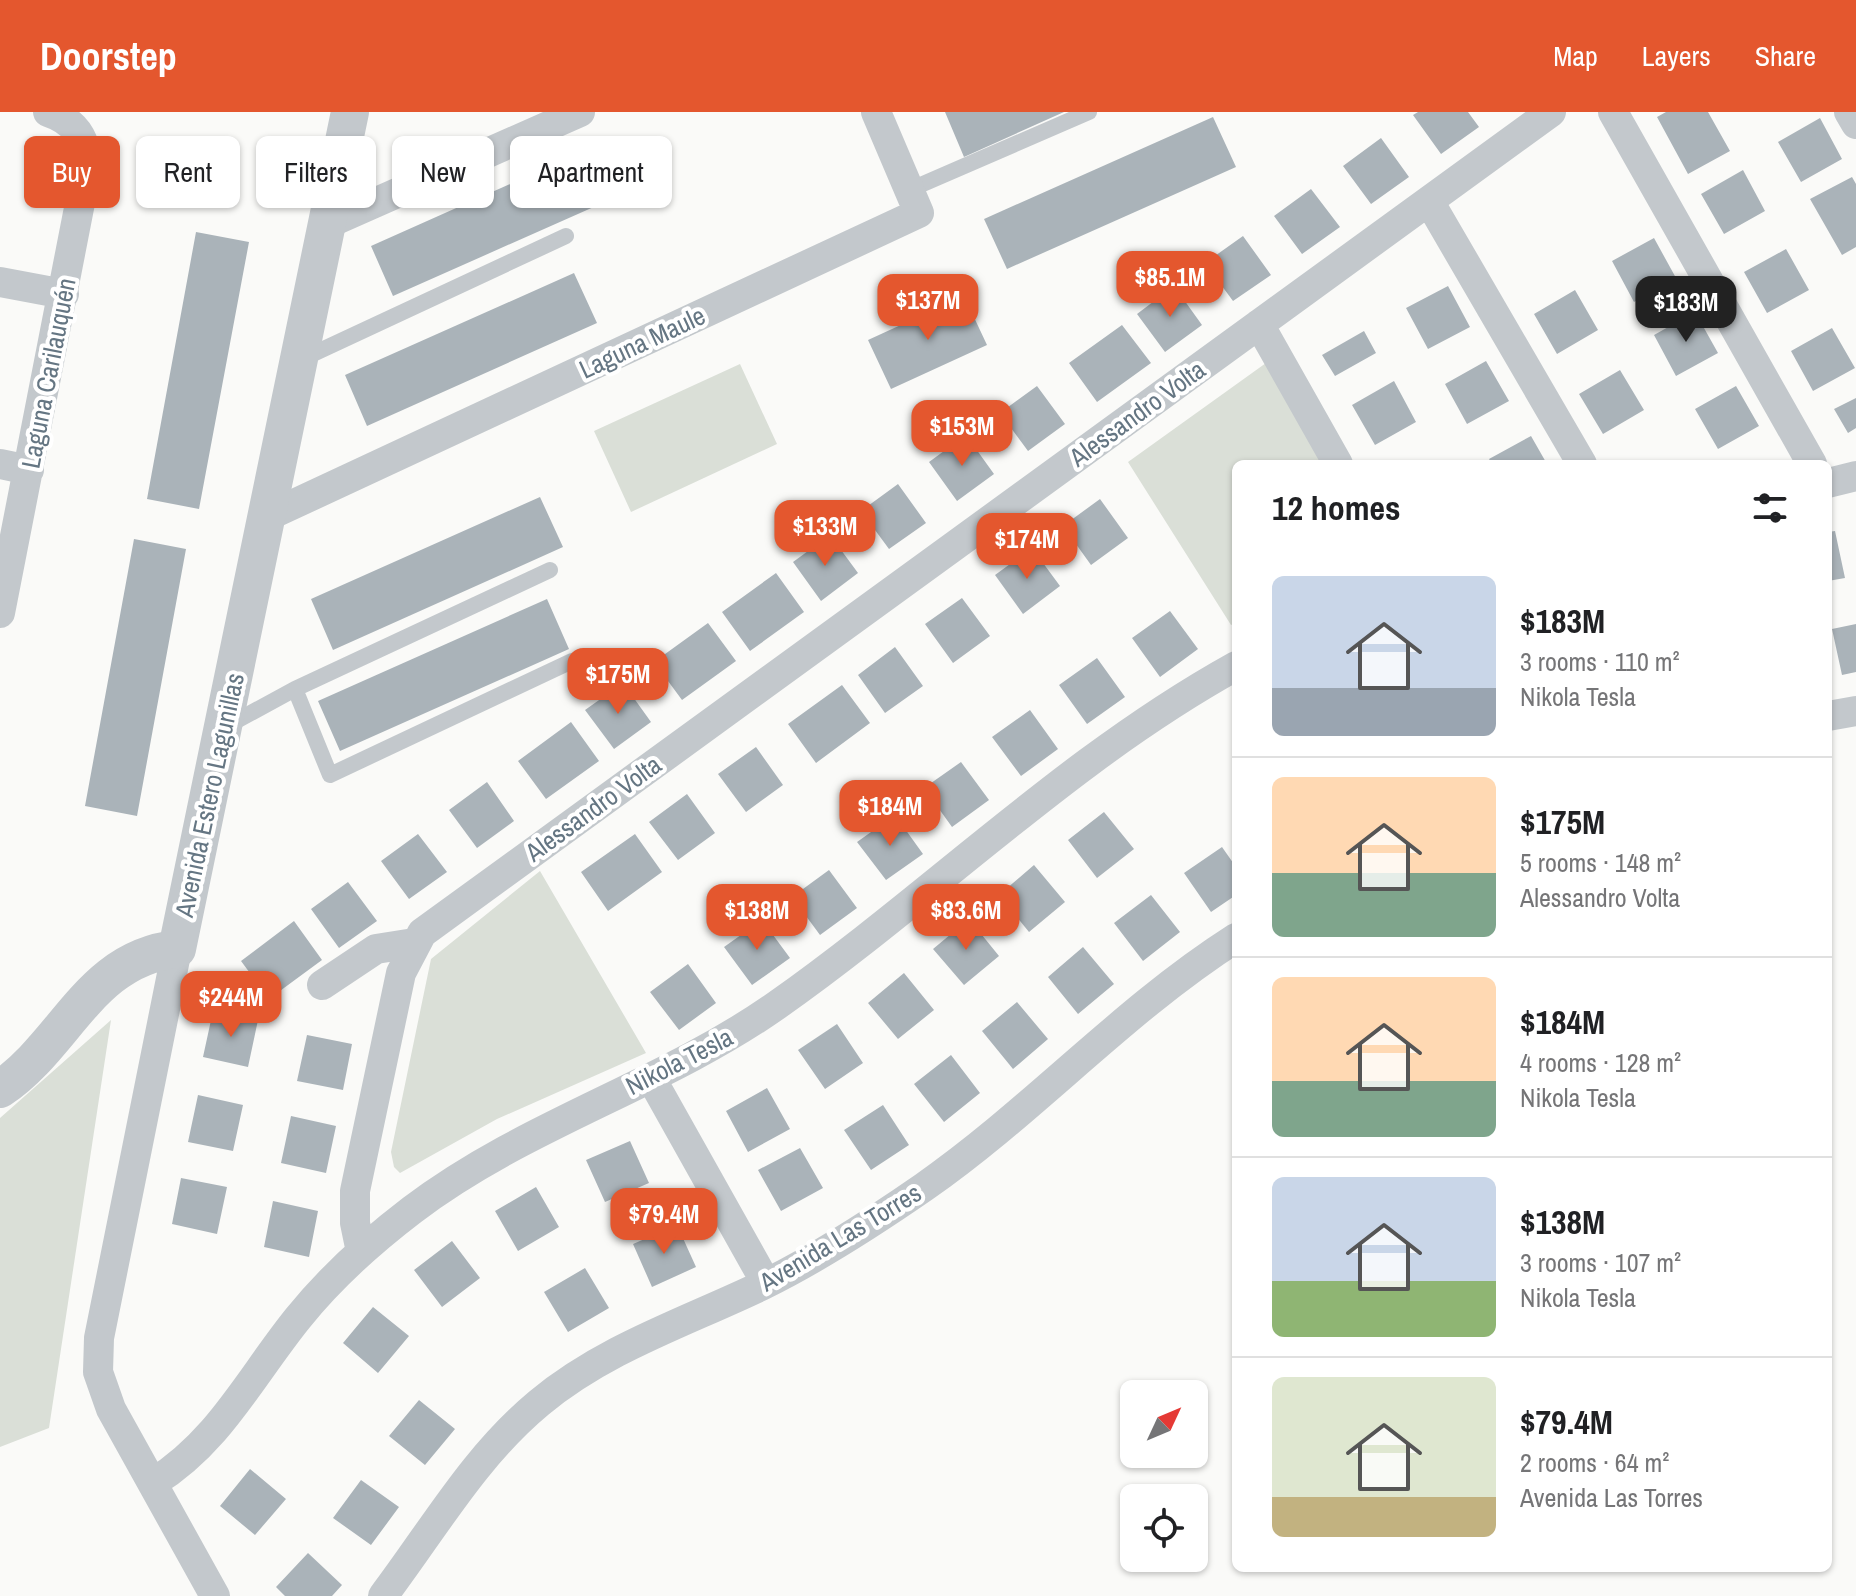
<!DOCTYPE html>
<meta charset="utf-8">
<style>
:root{--surface:#fff;--page:#f6f6f6;--text:#202124;--muted:#757577;--line:#e0e0e0;--accent:#e4572e}
body{margin:0;font-family:"Archivo Narrow",sans-serif;background:var(--page);color:var(--text);height:100vh;display:flex;flex-direction:column;font-size:30px;white-space:nowrap}
*{box-sizing:border-box;margin:0}
p{font-size:26px;color:var(--muted)}
.icon{flex:none;width:44px;height:44px;fill:none;stroke:currentColor;stroke-width:2;stroke-linecap:round;stroke-linejoin:round}
.map{position:relative;flex:1;overflow:hidden}
.details{position:absolute;left:1232px;top:348px;width:600px;height:1112px;display:flex;flex-direction:column;background:var(--surface);border-radius:12px;box-shadow:0 2px 6px #0004}
.details>*{flex:none}
.guide{position:absolute;left:24px;top:24px;width:760px;height:72px;display:flex;gap:16px}
.needle{width:52px;rotate:46deg}
.controls{position:absolute;left:1120px;top:1268px;display:grid;gap:16px}
.controls a{display:grid;place-items:center;width:88px;height:88px;border-radius:12px;background:var(--surface);box-shadow:0 2px 6px #0004;font-size:40px}
.price{position:absolute;translate:-50% -68px;padding:0 18px;border-radius:16px;background:var(--accent);color:#fff;font-size:26px;line-height:52px;filter:drop-shadow(0 2px 4px #0008)}
.price::after{content:'';position:absolute;left:50%;top:48px;width:24px;height:18px;margin-left:-12px;background:inherit;clip-path:polygon(0 0,100% 0,50% 100%)}
.price.on{background:#222;color:#fff}
ul{padding:0;list-style:none}
li{display:flex;align-items:center;gap:24px;height:200px;padding:0 40px}
li+li{border-top:2px solid var(--line)}
li span{display:grid;place-items:center;flex:none;width:224px;height:160px;border-radius:12px;color:#555}
li>.icon{margin-inline-start:auto}
span .icon{width:96px;height:96px;fill:#fffc;stroke-width:1}
li b{font-size:34px}
h2{display:flex;justify-content:space-between;align-items:center;height:96px;padding:0 40px;font-size:34px}
.pill{padding:0 28px;border-radius:12px;background:var(--surface);box-shadow:0 2px 6px #0004;font-size:28px;line-height:72px}
.pill.on{background:var(--accent);color:#fff}
header{display:flex;align-items:center;gap:48px;box-sizing:border-box;height:112px;padding:0 40px;background:var(--accent);color:#fff}
header strong{font-size:38px}
nav{display:flex;gap:44px;margin-inline-start:auto;font-size:28px}
.map>svg:first-child{display:block}
.green{fill:#dadfd7}
.building{fill:#aab3b9}
.lines{fill:none;stroke-linecap:round;stroke-linejoin:round}
.service{stroke:#c3c8cc;stroke-width:16}
.minor{stroke:#c3c8cc;stroke-width:30}
.tertiary{stroke:#c3c8cc;stroke-width:38}
.labels{text-anchor:middle;dominant-baseline:central;stroke-width:8;stroke-linejoin:round;paint-order:stroke}
.street-label{font-size:26px;fill:#657683;stroke:#fff}
</style>
<header>
<strong>Doorstep</strong>
<nav><a>Map</a><a>Layers</a><a>Share</a></nav>
</header>
<div class="map">
<svg width="1856" height="1484" viewBox="0 0 1856 1484">
<rect width="100%" height="100%" fill="#fafaf8"/>
<path class="green" d="M1266 251 1325 352H1236V511L1231 513 1128 350Z
M740 252 777 332 631 400 594 319Z
M540 759 646 941 497 1007 400 1061 394 1055 391 1040 431 847Z
M111 908 49 1316 0 1335V1006Z"/>
<path class="building" d="M945 0H1064L964 45Z
M1418 0H1468L1479 15 1441 42 1413 3Z
M1666 0H1708L1730 39 1688 62 1657 5Z
M1213 5 1236 55 1007 157 984 107Z
M1820 6 1842 47 1801 70 1778 30Z
M1381 26 1409 65 1371 92 1343 54Z
M600 32 623 82 393 184 371 134Z
M1743 58 1765 99 1724 122 1701 82Z
M1852 65 1856 72V135L1842 143 1810 87Z
M1311 77 1340 115 1302 142 1274 104Z
M196 120 249 130 199 397 147 387Z
M1243 124 1271 163 1233 189 1205 151Z
M1654 126 1676 166 1634 190 1612 149Z
M1786 137 1809 178 1767 201 1744 160Z
M574 161 597 211 367 314 345 263Z
M1174 174 1202 213 1165 240 1137 202Z
M1448 174 1470 215 1428 237 1406 196Z
M1575 178 1598 218 1557 242 1534 202Z
M964 184 987 233 891 277 868 228Z
M1695 200 1718 241 1676 264 1654 223Z
M1122 213 1151 251 1097 290 1069 251Z
M1832 216 1855 256 1813 279 1791 239Z
M1364 219 1376 241 1335 264 1322 243Z
M1486 249 1509 289 1467 312 1445 272Z
M1620 258 1644 298 1603 322 1579 282Z
M1394 269 1416 310 1375 333 1352 293Z
M1037 274 1065 312 1028 339 1000 301Z
M1736 274 1759 314 1718 337 1695 297Z
M1856 286V316L1848 321 1834 297Z
M966 323 994 362 957 389 929 350Z
M1531 324 1547 352H1492L1489 347Z
M898 372 926 411 889 437 861 399Z
M540 385 563 435 333 538 311 487Z
M1100 387 1128 426 1091 453 1063 414Z
M1835 419 1845 466 1828 469V420Z
M830 423 858 461 821 489 793 450Z
M134 427 186 437 137 704 85 694Z
M1032 436 1060 474 1023 502 995 463Z
M776 461 804 500 750 539 722 500Z
M962 486 990 524 953 551 925 512Z
M547 487 569 537 340 639 318 589Z
M1170 499 1198 537 1160 565 1132 526Z
M708 511 736 549 682 588 654 550Z
M1856 512V560L1842 563 1832 517Z
M895 535 923 574 885 601 858 563Z
M1097 546 1125 585 1087 612 1059 573Z
M623 571 651 610 614 637 585 598Z
M842 573 870 611 816 651 788 612Z
M1030 598 1058 637 1021 664 992 625Z
M571 610 599 649 546 687 518 649Z
M756 635 783 673 746 700 718 662Z
M961 650 989 688 952 715 924 676Z
M487 670 514 709 477 736 449 698Z
M687 682 715 721 678 748 649 710Z
M1104 700 1134 737 1097 766 1068 728Z
M895 703 923 742 886 768 857 730Z
M418 722 447 760 409 787 381 749Z
M635 722 662 760 608 799 581 760Z
M1222 735 1236 755V783L1211 800 1184 761Z
M1034 753 1065 790 1029 820 999 783Z
M829 758 857 796 820 823 792 785Z
M348 770 377 809 339 836 311 797Z
M1151 783 1180 820 1143 849 1114 811Z
M969 807 999 844 964 873 933 837Z
M762 808 790 846 752 873 724 835Z
M294 809 322 848 269 887 241 849Z
M1083 835 1114 872 1078 902 1048 865Z
M688 852 716 891 679 918 650 880Z
M904 861 934 898 898 927 868 891Z
M1017 890 1048 927 1013 957 982 919Z
M213 899 258 908 248 955 203 945Z
M837 912 863 951 825 977 798 938Z
M307 923 352 932 343 978 297 969Z
M951 943 980 981 944 1010 914 972Z
M767 976 790 1017 748 1040 726 999Z
M198 983 243 993 233 1039 188 1030Z
M883 993 909 1033 871 1058 844 1018Z
M291 1004 336 1014 326 1061 281 1051Z
M630 1029 649 1071 605 1090 586 1048Z
M800 1036 823 1076 781 1099 758 1058Z
M181 1066 227 1075 217 1122 172 1112Z
M536 1075 559 1115 518 1139 495 1099Z
M273 1089 318 1099 309 1145 264 1135Z
M677 1113 696 1155 652 1175 633 1132Z
M452 1129 480 1166 442 1195 414 1158Z
M585 1156 609 1196 568 1220 544 1180Z
M373 1195 409 1224 378 1261 343 1231Z
M419 1288 455 1317 425 1353 389 1324Z
M250 1357 286 1387 255 1423 220 1394Z
M361 1368 399 1395 371 1433 333 1406Z
M308 1441 342 1473 332 1484H285L276 1475Z"/>
<g class="lines">
<path class="service" d="M909 78 1089 0
M300 248 566 124
M295 577 330 663 572 549
M227 614 295 577 550 458"/>
<path class="minor" d="M1613 0 1812 352
M1849 0 1856 12
M1429 89 1582 352
M327 112 580 0
M0 170 64 182
M1259 212 1338 352
M0 352 29 358
M1828 371 1856 364
M266 405 919 101 876 0
M0 501 87 55C87 27 75 9 48 0
M1828 604 1856 599
M177 837 99 1226 98 1260 111 1297 215 1484
M322 873 376 837 414 831
M651 966 766 1171
M361 1140 355 1111V1079L401 861 422 821 1551 0
M154 1370C219 1330 251 1264 298 1206 331 1165 370 1130 412 1098 525 1012 662 974 777 893 933 783 1068 647 1236 554
M383 1484C433 1418 474 1345 539 1291 605 1236 686 1210 763 1173 820 1145 872 1111 924 1075 1033 999 1123 898 1236 826"/>
<path class="tertiary" d="M0 977C66 933 89 846 177 837L350 0"/>
</g>
<g class="labels">
<g class="street-label">
<text transform="translate(642 230) rotate(-25)">Laguna Maule</text>
<text transform="translate(48 261) rotate(-79)">Laguna Carilauquén</text>
<text transform="translate(1137 301) rotate(-36)">Alessandro Volta</text>
<text transform="translate(209 683) rotate(-78)">Avenida Estero Lagunillas</text>
<text transform="translate(593 696) rotate(-36)">Alessandro Volta</text>
<text transform="translate(679 949) rotate(-27)">Nikola Tesla</text>
<text transform="translate(840 1125) rotate(-31)">Avenida Las Torres</text>
</g>
</g>
</svg>
<div class="controls">
<a><svg class="needle" viewBox="-14 -14 28 28"><path d="M0-13l5 13h-10z" fill="#e53935"/><path d="M0 13l5-13h-10z" fill="#757577"/></svg></a>
<a><svg class="icon" aria-label="locate" viewBox="0 0 24 24"><circle cx="12" cy="12" r="6"/><path d="M12 2v4M12 18v4M2 12h4M18 12h4"/></svg></a>
</div>
<b class="price" style="left:1170px;top:207px">$85.1M</b>
<b class="price" style="left:928px;top:230px">$137M</b>
<b class="price on" style="left:1686px;top:232px">$183M</b>
<b class="price" style="left:962px;top:356px">$153M</b>
<b class="price" style="left:825px;top:456px">$133M</b>
<b class="price" style="left:1027px;top:469px">$174M</b>
<b class="price" style="left:618px;top:604px">$175M</b>
<b class="price" style="left:890px;top:736px">$184M</b>
<b class="price" style="left:757px;top:840px">$138M</b>
<b class="price" style="left:966px;top:840px">$83.6M</b>
<b class="price" style="left:231px;top:927px">$244M</b>
<b class="price" style="left:664px;top:1144px">$79.4M</b>
<div class="guide">
<a class="pill on">Buy</a>
<a class="pill">Rent</a>
<a class="pill">Filters</a>
<a class="pill">New</a>
<a class="pill">Apartment</a>
</div>
<section class="details">
<h2>12 homes<svg class="icon" aria-label="filters" viewBox="0 0 24 24"><path d="M4 7h16M4 17h16"/><circle cx="9" cy="7" r="2"/><circle cx="15" cy="17" r="2"/></svg></h2>
<ul>
<li><span style="background:linear-gradient(#c9d6e8 70%,#9aa5b1 0)"><svg class="icon" aria-label="home" viewBox="0 0 24 24"><path d="M3 11l9-7 9 7M6 9v11h12V9"/></svg></span><div><b>$183M</b><p>3 rooms · 110 m²</p><p>Nikola Tesla</p></div></li>
<li><span style="background:linear-gradient(#ffd9b3 60%,#7fa58c 0)"><svg class="icon" aria-label="home" viewBox="0 0 24 24"><path d="M3 11l9-7 9 7M6 9v11h12V9"/></svg></span><div><b>$175M</b><p>5 rooms · 148 m²</p><p>Alessandro Volta</p></div></li>
<li><span style="background:linear-gradient(#ffd9b3 65%,#7fa58c 0)"><svg class="icon" aria-label="home" viewBox="0 0 24 24"><path d="M3 11l9-7 9 7M6 9v11h12V9"/></svg></span><div><b>$184M</b><p>4 rooms · 128 m²</p><p>Nikola Tesla</p></div></li>
<li><span style="background:linear-gradient(#c9d6e8 65%,#8fb573 0)"><svg class="icon" aria-label="home" viewBox="0 0 24 24"><path d="M3 11l9-7 9 7M6 9v11h12V9"/></svg></span><div><b>$138M</b><p>3 rooms · 107 m²</p><p>Nikola Tesla</p></div></li>
<li><span style="background:linear-gradient(#dfe7d0 75%,#c2b280 0)"><svg class="icon" aria-label="home" viewBox="0 0 24 24"><path d="M3 11l9-7 9 7M6 9v11h12V9"/></svg></span><div><b>$79.4M</b><p>2 rooms · 64 m²</p><p>Avenida Las Torres</p></div></li>
</ul>
</section>
</div>
